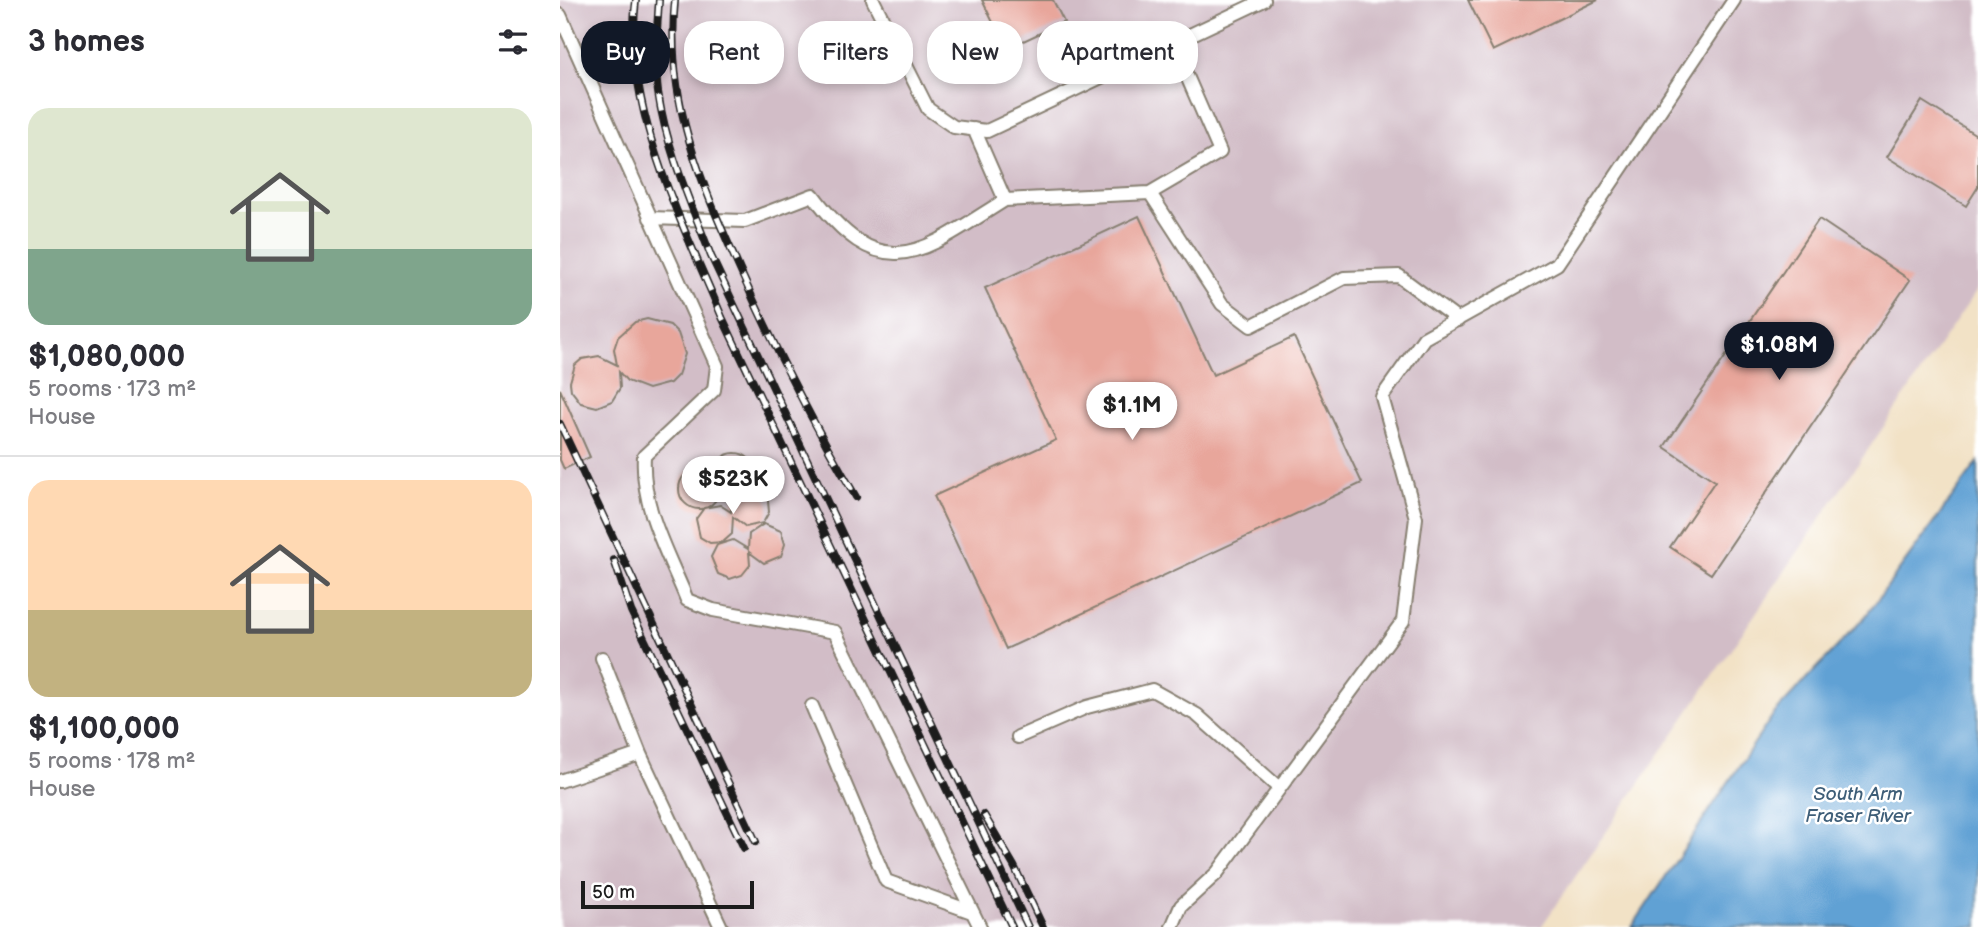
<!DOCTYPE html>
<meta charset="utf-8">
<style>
:root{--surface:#fff;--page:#f7f7f7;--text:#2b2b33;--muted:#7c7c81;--line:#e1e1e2;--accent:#111827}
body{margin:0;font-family:"Balsamiq Sans",sans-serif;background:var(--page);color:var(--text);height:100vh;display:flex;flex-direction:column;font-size:26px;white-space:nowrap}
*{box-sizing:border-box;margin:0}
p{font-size:23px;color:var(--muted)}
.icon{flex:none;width:38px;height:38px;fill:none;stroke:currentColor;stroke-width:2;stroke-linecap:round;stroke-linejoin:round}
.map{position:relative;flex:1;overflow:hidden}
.side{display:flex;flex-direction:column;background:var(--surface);width:560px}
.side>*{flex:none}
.guide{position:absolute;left:21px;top:21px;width:665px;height:63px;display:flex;gap:14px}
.scale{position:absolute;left:21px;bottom:18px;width:173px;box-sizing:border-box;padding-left:7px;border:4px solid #1c1c1c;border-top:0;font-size:19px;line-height:24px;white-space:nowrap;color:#1c1c1c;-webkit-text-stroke:5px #fff;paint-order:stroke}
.price{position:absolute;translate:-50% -60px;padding:0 16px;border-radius:24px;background:#fff;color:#222;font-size:23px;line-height:46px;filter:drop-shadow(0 2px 4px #0008)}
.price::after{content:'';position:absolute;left:50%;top:42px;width:21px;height:16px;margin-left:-10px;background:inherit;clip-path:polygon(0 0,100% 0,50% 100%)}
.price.selected{background:var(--accent);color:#fff}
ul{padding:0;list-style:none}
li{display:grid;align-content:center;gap:14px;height:371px;padding:0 28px}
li+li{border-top:2px solid var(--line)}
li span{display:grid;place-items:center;height:217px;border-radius:21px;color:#555}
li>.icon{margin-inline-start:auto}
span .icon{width:126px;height:126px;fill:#fffc;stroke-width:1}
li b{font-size:30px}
h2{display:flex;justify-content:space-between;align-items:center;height:84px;padding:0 28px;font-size:30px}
.chip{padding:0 24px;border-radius:28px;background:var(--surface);box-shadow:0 4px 10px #0003;font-size:24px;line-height:63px}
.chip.selected{background:var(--accent);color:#fff}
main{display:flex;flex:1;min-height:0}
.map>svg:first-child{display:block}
.industrial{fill:#d2bdc7}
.water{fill:#61a1d4;stroke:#3e5e78;stroke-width:2}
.building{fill:#e8a69b}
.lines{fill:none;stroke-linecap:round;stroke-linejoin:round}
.lane-casing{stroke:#877f71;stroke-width:16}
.lane{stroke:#fff;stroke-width:12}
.rail-casing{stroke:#1c1c1c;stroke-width:8}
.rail{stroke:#fff;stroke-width:5;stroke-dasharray:16;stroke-linecap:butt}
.labels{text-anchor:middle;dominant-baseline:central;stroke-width:5;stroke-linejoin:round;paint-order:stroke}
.water-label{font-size:19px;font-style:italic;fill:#3e5e78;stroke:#fff}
</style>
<main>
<section class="side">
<h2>3 homes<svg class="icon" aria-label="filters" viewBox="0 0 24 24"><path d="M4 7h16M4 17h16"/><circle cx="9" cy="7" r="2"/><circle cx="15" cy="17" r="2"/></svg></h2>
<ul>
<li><span style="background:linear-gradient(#dfe7d0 65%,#7fa58c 0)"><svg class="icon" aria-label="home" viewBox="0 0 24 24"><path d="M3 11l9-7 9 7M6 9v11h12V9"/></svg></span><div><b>$1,080,000</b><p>5 rooms · 173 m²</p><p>House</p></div></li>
<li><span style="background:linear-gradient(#ffd9b3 60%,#c2b280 0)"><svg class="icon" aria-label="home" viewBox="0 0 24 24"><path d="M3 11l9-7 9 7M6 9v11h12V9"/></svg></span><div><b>$1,100,000</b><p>5 rooms · 178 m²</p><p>House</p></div></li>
</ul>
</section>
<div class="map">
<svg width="1418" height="927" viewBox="0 0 1418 927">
<rect width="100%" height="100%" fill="#fff"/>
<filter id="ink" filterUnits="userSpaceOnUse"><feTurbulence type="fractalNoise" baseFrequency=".0143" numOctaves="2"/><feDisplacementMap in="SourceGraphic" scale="14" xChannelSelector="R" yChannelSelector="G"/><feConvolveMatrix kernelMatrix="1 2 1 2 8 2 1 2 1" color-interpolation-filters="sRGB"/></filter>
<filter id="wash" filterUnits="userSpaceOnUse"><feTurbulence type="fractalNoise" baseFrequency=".00686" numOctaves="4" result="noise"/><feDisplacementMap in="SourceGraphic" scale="28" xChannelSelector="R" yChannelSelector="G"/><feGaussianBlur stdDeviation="1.57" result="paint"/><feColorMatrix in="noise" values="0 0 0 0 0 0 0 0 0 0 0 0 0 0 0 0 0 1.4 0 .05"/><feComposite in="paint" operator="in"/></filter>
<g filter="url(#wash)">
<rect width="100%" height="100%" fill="#f2e2c6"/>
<path class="industrial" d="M0 0H1418V289L981 927H0Z"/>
<path class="water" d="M1418 462V927H1072L1213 715 1305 617Z"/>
<g id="blocks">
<path class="building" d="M422 0H493L504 22 446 49Z
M908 0H1038L933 51Z
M1362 101 1418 136V187L1406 206 1327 157Z
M579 216 653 375 734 337 802 483 446 649 374 496 496 440 425 288Z
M1259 219 1350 280 1151 574 1110 547 1155 481 1104 447Z
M87 319 110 325 118 333 125 354 118 375 110 383 88 389 67 381 59 372 60 388 52 401 37 407 21 403 11 390 10 382 15 365 22 359 39 356 57 365 54 349 58 337 75 322Z
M0 389 30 457 4 469 0 460Z
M155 473a20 20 0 1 1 40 0a20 20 0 1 1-40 0Z
M119 489a20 20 0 1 1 40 0a20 20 0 1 1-40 0Z
M188 489 200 491 208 501 209 512 203 523 186 527 173 517 172 534 163 542 150 543 140 537 136 519 144 508 160 505 171 512 173 499Z
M204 524 221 531 225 544 221 556 204 563 189 552 190 565 182 575 170 579 158 574 151 557 157 545 173 540 188 549 189 534Z"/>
</g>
</g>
<g filter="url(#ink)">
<use href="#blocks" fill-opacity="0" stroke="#877f71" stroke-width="2"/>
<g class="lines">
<defs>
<path id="lane" d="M313 0 368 109 394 127 427 131 704 0
M0 15 157 366 154 390 84 456C81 508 108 553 127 600L153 610 275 632 420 927
M414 129 445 200 590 193 662 304 691 326 784 278 839 276 898 320
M590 193 660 152 613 44
M90 218 185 221 253 195C324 290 363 251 445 200
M42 658 80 754
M252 706 326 881 412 912
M458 737 527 707 592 690 637 715 719 788
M0 781 80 754 161 927
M612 927 621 906 657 873 843 621 856 518 822 397 864 338 997 264 1174 0"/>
</defs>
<use href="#lane" class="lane-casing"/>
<use href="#lane" class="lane"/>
<defs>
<path id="rail" d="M76 0C62 107 122 222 162 317L452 927
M99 0C97 31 94 61 98 92 106 148 131 204 151 256L468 927
M115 0C105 101 140 180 180 270 215 349 253 424 296 497
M0 424 196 842
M54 560 71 611 184 848
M424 815 454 866 483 927"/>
</defs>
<use href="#rail" class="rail-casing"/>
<use href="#rail" class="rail"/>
</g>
</g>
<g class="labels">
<g class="water-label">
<text x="1298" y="794">South Arm<tspan x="1298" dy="22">Fraser River</tspan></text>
</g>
</g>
</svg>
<div class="scale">50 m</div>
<b class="price selected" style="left:1219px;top:382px">$1.08M</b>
<b class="price" style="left:572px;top:442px">$1.1M</b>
<b class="price" style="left:173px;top:516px">$523K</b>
<div class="guide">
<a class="chip selected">Buy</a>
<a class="chip">Rent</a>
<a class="chip">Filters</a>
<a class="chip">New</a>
<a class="chip">Apartment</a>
</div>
</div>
</main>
